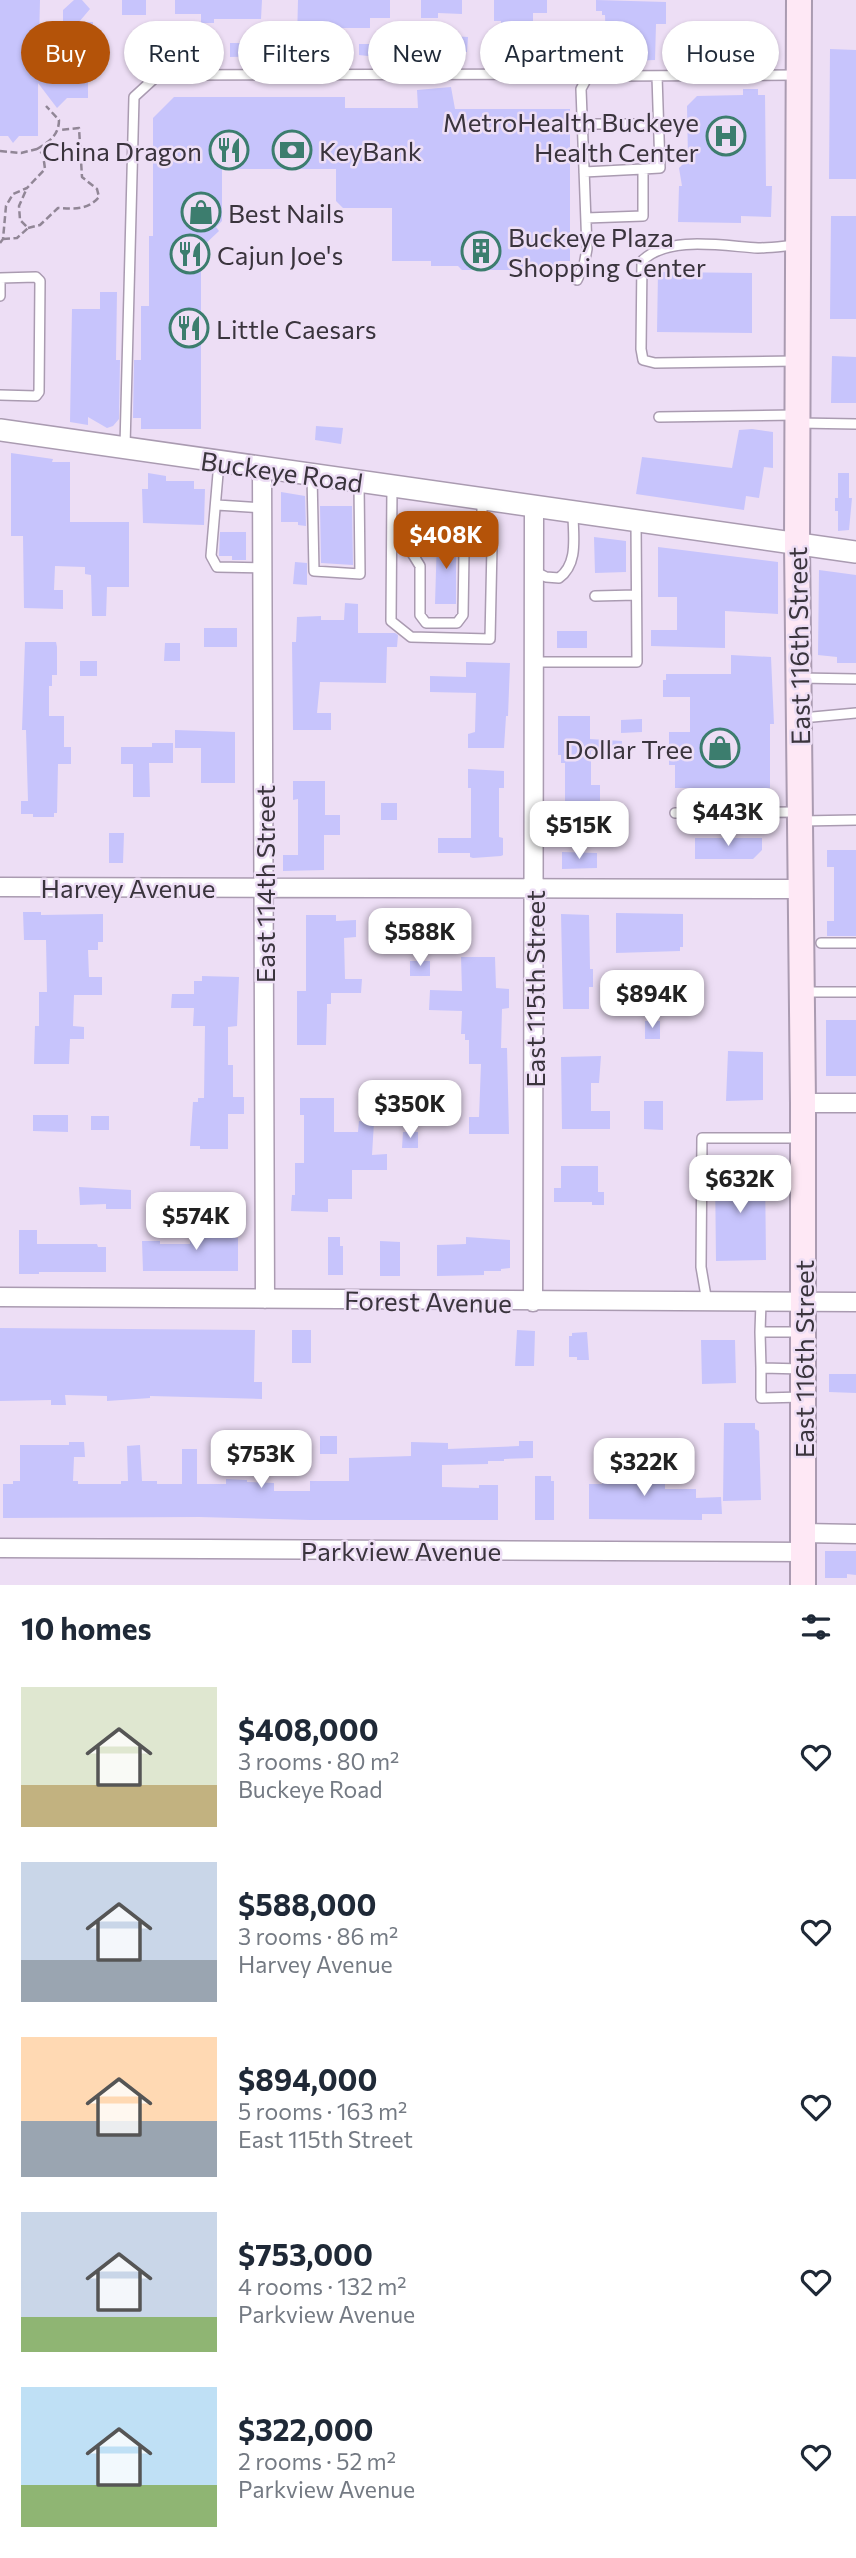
<!DOCTYPE html>
<meta charset="utf-8">
<style>
:root{--surface:#fff;--page:#f6f6f7;--text:#1f2937;--muted:#747a83;--accent:#b45309}
body{margin:0;font-family:Commissioner,sans-serif;background:var(--page);color:var(--text);height:100vh;display:flex;flex-direction:column;font-size:26px;white-space:nowrap}
*{box-sizing:border-box;margin:0}
p{font-size:23px;color:var(--muted)}
.icon{flex:none;width:38px;height:38px;fill:none;stroke:currentColor;stroke-width:2;stroke-linecap:round;stroke-linejoin:round}
.map{position:relative;height:1585px;overflow:hidden}
.panel{display:flex;flex-direction:column;background:var(--surface);flex:1}
.panel>*{flex:none}
.hud{position:absolute;left:21px;top:21px;width:816px;height:63px;display:flex;gap:14px}
.price{position:absolute;translate:-50% -60px;padding:0 16px;border-radius:14px;background:#fff;color:#222;font-size:23px;line-height:46px;filter:drop-shadow(0 2px 4px #0008)}
.price::after{content:'';position:absolute;left:50%;top:42px;width:21px;height:16px;margin-left:-10px;background:inherit;clip-path:polygon(0 0,100% 0,50% 100%)}
.price.current{background:var(--accent);color:#fff}
ul{padding:0;list-style:none}
li{display:flex;align-items:center;gap:21px;height:175px;padding:0 21px}
li span{display:grid;place-items:center;flex:none;width:196px;height:140px;border-radius:0px;color:#555}
li>.icon{margin-inline-start:auto}
span .icon{width:84px;height:84px;fill:#fffc;stroke-width:1}
li b{font-size:30px}
h2{display:flex;justify-content:space-between;align-items:center;height:84px;padding:0 21px;font-size:30px}
.tag{padding:0 24px;border-radius:32px;background:var(--surface);box-shadow:0 2px 5px #0004;font-size:24px;line-height:63px}
.tag.current{background:var(--accent);color:#fff}
.map>svg:first-child{display:block}
.building{fill:#c7c4fc}
.lines{fill:none;stroke-linecap:round;stroke-linejoin:round}
.service-casing{stroke:#aa9bb1;stroke-width:12}
.minor-casing{stroke:#aa9bb1;stroke-width:21}
.tertiary-casing{stroke:#aa9bb1;stroke-width:24}
.secondary-casing{stroke:#aa9bb1;stroke-width:28}
.path{stroke:#918696;stroke-width:2.5;stroke-dasharray:7 3.5;stroke-linecap:butt}
.service{stroke:#fff;stroke-width:9}
.minor{stroke:#fff;stroke-width:18}
.tertiary{stroke:#fff;stroke-width:21}
.secondary{stroke:#fee8f5;stroke-width:24}
.labels{text-anchor:middle;dominant-baseline:central;stroke-width:5;stroke-linejoin:round;paint-order:stroke}
.poi-label{font-size:26px;fill:#3a343d;stroke:#eddef5;text-anchor:start}
.street-label{font-size:26px;fill:#3a343d;stroke:#eddef5}
</style>
<div class="map">
<svg width="856" height="1585" viewBox="0 0 856 1585">
<rect width="100%" height="100%" fill="#eddef5"/>
<path class="building" d="M0 0H40L39 41 63 30V10L74 0H82L90 9 79 22H93V52L100 59 93 66V81H88V98H67L57 108 38 83V136H19L13 143 8 136H0Z
M122 0H146V15H122Z
M175 0H262L261 19H214V23H201V14H175Z
M298 0H390V18H370V28H321L320 61H307V55L230 57V43H283V40H297Z
M421 0H462V14L438 13V18H421Z
M494 0H547V13H533V24L501 23V21H494Z
M596 0 666 2V24H656L655 60 628 61V49H606L605 15H602V11H596Z
M452 36 468 37 467 52H451Z
M359 44H395V59L359 55Z
M545 46H567L568 60 545 58Z
M830 49 856 50V179H829Z
M451 87 455 109H570V261H558V267H543L538 270H462L458 266H431V261H392V208H343L336 201V169H222V221L216 227 219 231 201 248V429H141V418H133L134 360H141V306H149V236H153V118L174 97H345V108H418L417 90Z
M743 89H758V95H765L766 186H772L771 217 741 216V223L678 222 679 186H682L679 168 688 159 687 106 697 96 743 95Z
M831 216H856V319H830Z
M658 272 752 273V333L657 332Z
M100 292H117L116 360H120L119 419 113 426 107 428 88 417V425L70 422 72 309H100Z
M832 356 856 357V403H831Z
M316 426 343 428 341 444 315 440Z
M752 429 773 432V468L764 467 759 498 746 496 744 510 636 494 642 457 732 468 739 430Z
M11 453 53 459 52 462H70V522H129V587H107L106 616H92L91 575 85 574V567L55 566 54 590H63V609L24 608 23 536H11Z
M148 473 166 476V481H194V489H205L204 525 143 523 142 489H148Z
M838 473H849V498H852L849 530 838 531V511H835V498H838Z
M281 492 305 496 306 526 298 525V522H281Z
M320 506H352L353 565 321 563Z
M220 532H246V560H232V556H219Z
M437 537H456V604H435Z
M594 537 626 541V572L595 573Z
M658 547 778 562V614L725 611V648L651 646V630H677V597H658Z
M295 562 307 563V585L293 584Z
M819 570 856 575V663H837V657L818 655Z
M345 603 358 604V633H395L398 635 397 647H387L386 683 320 682 317 713H331V730H293L292 642H296L297 617 321 616V620H344Z
M204 628H237V647H204Z
M557 631H587V648H557Z
M25 642H56L57 647V675H52V686H49V716H64V747H71V764H58L57 813H54V817H33V814H21V801H28L26 730H22Z
M165 643H180V661H164Z
M731 655 771 657 774 724H770V788H675V765H669V732H690V697H663V680H666V674H731Z
M80 661H97V676H80Z
M466 662 510 663 508 716H506L504 748H468V734L475 732 476 693 430 692V676L466 677Z
M558 716H590V739L622 741 621 753 591 751V785H600V801H565V763H561V755H558Z
M642 719V732L621 733V720Z
M175 730 235 732V783H201V748H175Z
M152 743H173V763H149L150 797H133V764H121V747H152Z
M468 769 504 771V788H499V837L503 838V855L501 856 473 858 470 857V853H438V838H471V788H468Z
M293 781H325V815H340V835H324V870L283 871V855H298V799L293 800Z
M381 803H397V820H381Z
M109 833H124L123 863H109Z
M695 838H762V850L753 859H695Z
M827 850H856V936H827V921H834V867H827Z
M562 852 597 853V868L562 869Z
M402 911H415L418 947H402Z
M23 912H41V915L103 914V942H98V950H88L89 977H102V995H74L73 1026 84 1027V1039H70L69 1064H34L35 1026H39V992H47L46 940H24Z
M616 913 683 914V947H680V951L616 953Z
M561 914 589 915 590 969H593V987H589V1009H563Z
M306 915H336V921L356 920V937L344 938 345 979H362L361 993H331V1004H327V1009L326 1045H297V991H306Z
M461 957H495L496 988 509 989V1008L502 1009 501 1048H507L509 1134H469V1117H479L481 1064H469V1040H465V1034H461L462 1011 429 1010 430 990 462 991Z
M410 961H430V976H410Z
M202 976 239 977 237 1026 228 1027V1065H233V1097H244V1114H228V1149H200V1146H190L193 1102H198V1098H204L205 1026H193L194 1008H171L172 994H194V981H202Z
M826 1020H856V1076H826Z
M645 1021H660V1039H645Z
M728 1051 763 1052V1100L726 1101Z
M601 1056 599 1083H591V1111H610V1129H562L561 1057Z
M300 1098H334V1132H358L359 1121 374 1122 372 1155 387 1154V1170H352V1199H328V1212L291 1211 292 1195H295V1163H304V1115H300Z
M644 1101H663V1130L644 1129Z
M33 1115H68V1132L33 1131Z
M91 1116H109V1130H91Z
M403 1132H418V1148H402Z
M561 1166H598V1192H604V1205H592V1202H554V1188H561Z
M765 1169 766 1260 716 1261 715 1170Z
M79 1187 131 1190V1209H106V1204L80 1205Z
M220 1213H234V1238H238V1271H143L142 1241H160V1244H190V1237H220Z
M19 1230H37V1244H97L98 1247H106V1272H39V1274H19Z
M328 1237H340V1246H343V1275H328Z
M466 1237 510 1240V1268L501 1269V1271H484V1275L437 1276V1245L466 1244Z
M380 1241 400 1242V1276H380Z
M0 1328 255 1330 254 1382H262V1399L150 1396V1398L107 1401V1396L65 1395 66 1405H51V1400L0 1401Z
M292 1330H311V1363H292Z
M517 1330 535 1331 534 1366H515Z
M587 1332 589 1360H577V1357H569V1336H572V1333Z
M701 1340H735L736 1383 702 1384Z
M829 1374H856V1393L829 1392Z
M724 1423H755V1429L759 1431 761 1500 723 1501Z
M320 1436H337V1454H320Z
M519 1441H533V1458L504 1459V1461H488V1464L442 1465V1487L479 1488V1485H498V1520H310L199 1517 3 1518V1484H13V1481H20V1445H69V1442H84L85 1457H74L73 1481H78V1484H121V1481H128L127 1446 140 1445 142 1481H157V1484H182V1449H197V1484H226V1479L247 1480V1482L274 1483V1491H310V1481H349V1458L411 1456V1442L448 1443V1449L519 1446Z
M602 1449H614L615 1478 662 1476V1480H665V1489H696V1498L721 1497 722 1514H702V1520L589 1519V1484H602Z
M535 1476H551V1481H554V1520H535Z
M825 1551H856V1575L847 1574V1578H825Z"/>
<g class="lines">
<defs>
<path id="service" d="M582 124H658
M584 172 643 169
M586 218 643 216V169L660 168 657 76
M577 280 584 265 587 249 581 89 589 74 606 76 797 75
M0 296V278L36 277 40 281 39 392 36 396 0 395
M796 361 655 363 643 360 641 349 642 261C668 235 723 246 758 248 771 248 784 246 796 245
M659 417 796 415
M799 423 856 424
M125 446 134 97 158 75 589 74
M219 462 211 556 217 567 263 568
M312 475 314 571 360 574 359 483
M392 487 391 621 411 637 490 639 492 546 482 532V500
M217 505 263 508
M393 522 420 566V615L426 623H457L463 615 464 553 482 532
M534 571 546 577 559 578C579 563 573 536 573 513
M595 596 636 595
M534 662H637L636 522
M800 678 856 679
M802 718 856 713
M675 813 798 812
M802 821 856 820
M821 943H856
M804 992H856
M707 1302 701 1267 702 1138H801
M760 1332 761 1302
M801 1332H760L761 1368 803 1369
M761 1368V1398L803 1397"/>
<path id="minor" d="M262 468 265 1299
M0 887 801 889
M803 1103H856
M0 1297 856 1302
M533 1302 534 508
M803 1533 856 1534
M0 1548 803 1552"/>
<path id="tertiary" d="M0 430 856 552"/>
<path id="secondary" d="M799 0 797 543 803 1103V1585"/>
</defs>
<use href="#service" class="service-casing"/>
<use href="#minor" class="minor-casing"/>
<use href="#tertiary" class="tertiary-casing"/>
<use href="#secondary" class="secondary-casing"/>
<path class="path" d="M37 149C49 142 59 135 59 120L46 106
M0 151 21 153 37 149 43 154 45 169 27 188 13 194 6 206 3 239 0 243
M28 228 40 225 58 208C75 209 88 210 99 197L97 189 82 177 79 128 59 130
M3 239 17 238 28 228 20 220 19 206 27 188"/>
<use href="#service" class="service"/>
<use href="#minor" class="minor"/>
<use href="#tertiary" class="tertiary"/>
<use href="#secondary" class="secondary"/>
</g>
<defs>
<symbol id="hospital-ring" viewBox="-11 -11 22 22"><circle r="9.5" fill="#eddef5" stroke="#3c7d6e" stroke-width="1.5"/><path d="M-5-5h3v3.5h4V-5h3V5h-3V1.5h-4V5h-3Z" fill="#3c7d6e"/></symbol>
<symbol id="restaurant-ring" viewBox="-11 -11 22 22"><circle r="9.5" fill="#eddef5" stroke="#3c7d6e" stroke-width="1.5"/><path d="M-5-6h1v4h1v-4h1v4h1v-4h1v5L-1.5 .5V6h-2V.5L-5-1ZM5-6V6H3V1.5H1.5Q1.5-4 5-6Z" fill="#3c7d6e"/></symbol>
<symbol id="bank-ring" viewBox="-11 -11 22 22"><circle r="9.5" fill="#eddef5" stroke="#3c7d6e" stroke-width="1.5"/><path d="M-6-4H6V4H-6ZM0-2.3a2.3 2.3 0 1 0 0 4.6a2.3 2.3 0 1 0 0-4.6Z" fill="#3c7d6e"/></symbol>
<symbol id="shop-ring" viewBox="-11 -11 22 22"><circle r="9.5" fill="#eddef5" stroke="#3c7d6e" stroke-width="1.5"/><path d="M-5-2.5h2.3a2.7 3.5 0 0 1 5.4 0H5L5.5 6h-11ZM-1.5-2.5h3a1.5 2.3 0 0 0-3 0Z" fill="#3c7d6e"/></symbol>
<symbol id="building-ring" viewBox="-11 -11 22 22"><circle r="9.5" fill="#eddef5" stroke="#3c7d6e" stroke-width="1.5"/><path d="M-4-6H4V6H1V3H-1V6H-4ZM-2.5-4.3h1.7v1.8h-1.7ZM.8-4.3h1.7v1.8H.8ZM-2.5-1h1.7V.8h-1.7ZM.8-1h1.7V.8H.8Z" fill="#3c7d6e"/></symbol>
</defs>
<g fill-rule="evenodd">
<use href="#hospital-ring" x="704" y="114" width="44" height="44"/>
<use href="#restaurant-ring" x="207" y="128" width="44" height="44"/>
<use href="#bank-ring" x="270" y="128" width="44" height="44"/>
<use href="#shop-ring" x="179" y="190" width="44" height="44"/>
<use href="#building-ring" x="459" y="229" width="44" height="44"/>
<use href="#restaurant-ring" x="168" y="232" width="44" height="44"/>
<use href="#restaurant-ring" x="167" y="306" width="44" height="44"/>
<use href="#shop-ring" x="698" y="726" width="44" height="44"/>
</g>
<g class="labels">
<g class="poi-label">
<text x="699" y="121" text-anchor="end">MetroHealth Buckeye<tspan x="699" dy="30">Health Center</tspan></text>
<text x="202" y="150" text-anchor="end">China Dragon</text>
<text x="319" y="150">KeyBank</text>
<text x="228" y="212">Best Nails</text>
<text x="508" y="236">Buckeye Plaza<tspan x="508" dy="30">Shopping Center</tspan></text>
<text x="217" y="254">Cajun Joe's</text>
<text x="216" y="328">Little Caesars</text>
<text x="693" y="748" text-anchor="end">Dollar Tree</text>
</g>
<g class="street-label">
<text transform="translate(282 471) rotate(8)">Buckeye Road</text>
<text transform="translate(798 646) rotate(-91)">East 116th Street</text>
<text transform="translate(264 884) rotate(-90)">East 114th Street</text>
<text x="128" y="887">Harvey Avenue</text>
<text transform="translate(534 989) rotate(-90)">East 115th Street</text>
<text transform="translate(428 1301) rotate(1)">Forest Avenue</text>
<text transform="translate(803 1359) rotate(-90)">East 116th Street</text>
<text x="401" y="1550">Parkview Avenue</text>
</g>
</g>
</svg>
<b class="price current" style="left:446px;top:571px">$408K</b>
<b class="price" style="left:728px;top:848px">$443K</b>
<b class="price" style="left:579px;top:861px">$515K</b>
<b class="price" style="left:420px;top:968px">$588K</b>
<b class="price" style="left:652px;top:1030px">$894K</b>
<b class="price" style="left:410px;top:1140px">$350K</b>
<b class="price" style="left:740px;top:1215px">$632K</b>
<b class="price" style="left:196px;top:1252px">$574K</b>
<b class="price" style="left:261px;top:1490px">$753K</b>
<b class="price" style="left:644px;top:1498px">$322K</b>
<div class="hud">
<a class="tag current">Buy</a>
<a class="tag">Rent</a>
<a class="tag">Filters</a>
<a class="tag">New</a>
<a class="tag">Apartment</a>
<a class="tag">House</a>
</div>
</div>
<section class="panel">
<h2>10 homes<svg class="icon" aria-label="filters" viewBox="0 0 24 24"><path d="M4 7h16M4 17h16"/><circle cx="9" cy="7" r="2"/><circle cx="15" cy="17" r="2"/></svg></h2>
<ul>
<li><span style="background:linear-gradient(#dfe7d0 70%,#c2b280 0)"><svg class="icon" aria-label="home" viewBox="0 0 24 24"><path d="M3 11l9-7 9 7M6 9v11h12V9"/></svg></span><div><b>$408,000</b><p>3 rooms · 80 m²</p><p>Buckeye Road</p></div><svg class="icon" aria-label="heart" viewBox="0 0 24 24"><path d="M12 20l-8-8c-3-5 5-10 8-4 3-6 11-1 8 4z"/></svg></li>
<li><span style="background:linear-gradient(#c9d6e8 70%,#9aa5b1 0)"><svg class="icon" aria-label="home" viewBox="0 0 24 24"><path d="M3 11l9-7 9 7M6 9v11h12V9"/></svg></span><div><b>$588,000</b><p>3 rooms · 86 m²</p><p>Harvey Avenue</p></div><svg class="icon" aria-label="heart" viewBox="0 0 24 24"><path d="M12 20l-8-8c-3-5 5-10 8-4 3-6 11-1 8 4z"/></svg></li>
<li><span style="background:linear-gradient(#ffd9b3 60%,#9aa5b1 0)"><svg class="icon" aria-label="home" viewBox="0 0 24 24"><path d="M3 11l9-7 9 7M6 9v11h12V9"/></svg></span><div><b>$894,000</b><p>5 rooms · 163 m²</p><p>East 115th Street</p></div><svg class="icon" aria-label="heart" viewBox="0 0 24 24"><path d="M12 20l-8-8c-3-5 5-10 8-4 3-6 11-1 8 4z"/></svg></li>
<li><span style="background:linear-gradient(#c9d6e8 75%,#8fb573 0)"><svg class="icon" aria-label="home" viewBox="0 0 24 24"><path d="M3 11l9-7 9 7M6 9v11h12V9"/></svg></span><div><b>$753,000</b><p>4 rooms · 132 m²</p><p>Parkview Avenue</p></div><svg class="icon" aria-label="heart" viewBox="0 0 24 24"><path d="M12 20l-8-8c-3-5 5-10 8-4 3-6 11-1 8 4z"/></svg></li>
<li><span style="background:linear-gradient(#bfe0f5 70%,#8fb573 0)"><svg class="icon" aria-label="home" viewBox="0 0 24 24"><path d="M3 11l9-7 9 7M6 9v11h12V9"/></svg></span><div><b>$322,000</b><p>2 rooms · 52 m²</p><p>Parkview Avenue</p></div><svg class="icon" aria-label="heart" viewBox="0 0 24 24"><path d="M12 20l-8-8c-3-5 5-10 8-4 3-6 11-1 8 4z"/></svg></li>
</ul>
</section>
